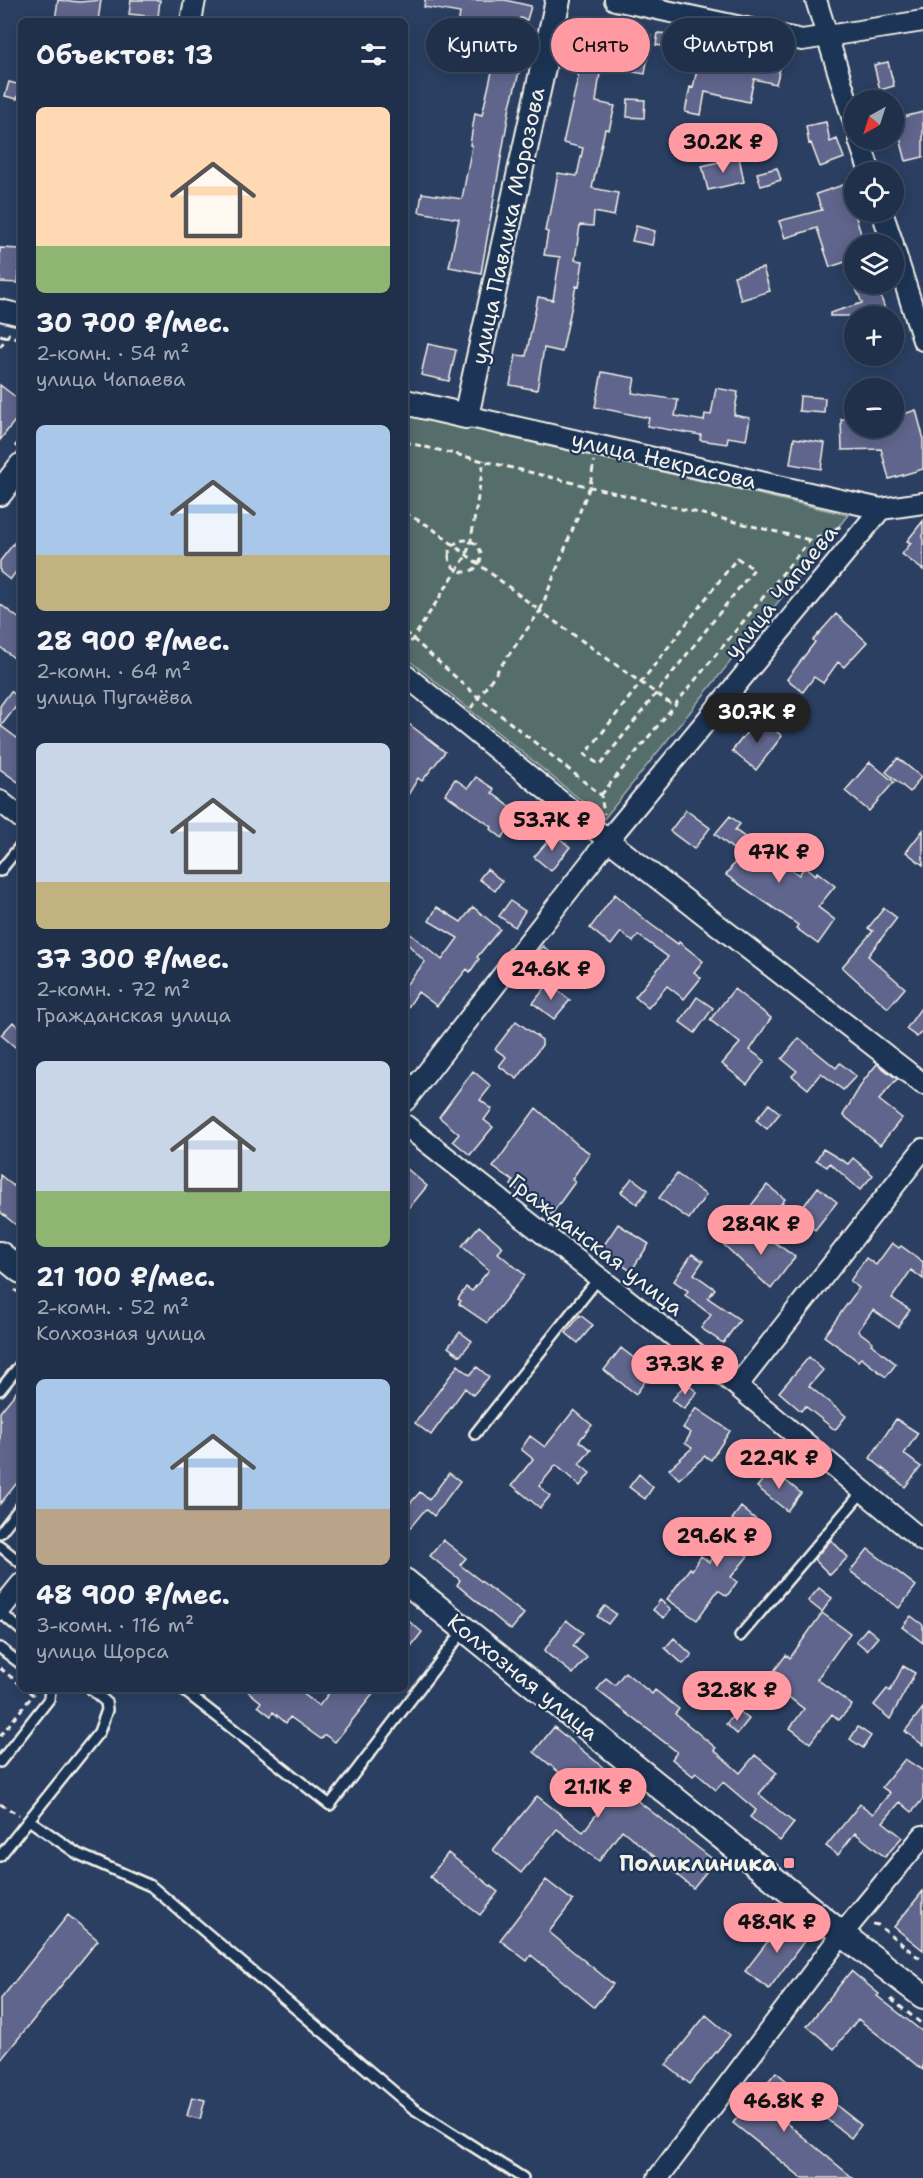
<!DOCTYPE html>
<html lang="ru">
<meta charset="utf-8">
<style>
:root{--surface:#202f4a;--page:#2d3b54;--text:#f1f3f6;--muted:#a2a9b5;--line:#3d4a62;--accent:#ff9aa2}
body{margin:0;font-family:"Shantell Sans",sans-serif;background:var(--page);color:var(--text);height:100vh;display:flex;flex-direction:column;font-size:22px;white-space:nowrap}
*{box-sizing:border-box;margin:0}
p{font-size:20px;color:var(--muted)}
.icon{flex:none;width:33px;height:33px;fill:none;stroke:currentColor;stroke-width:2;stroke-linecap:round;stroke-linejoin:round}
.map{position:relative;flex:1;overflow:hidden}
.side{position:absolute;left:18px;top:18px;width:390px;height:1674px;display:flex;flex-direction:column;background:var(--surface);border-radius:9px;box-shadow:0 3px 15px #0003,0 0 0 2px var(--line)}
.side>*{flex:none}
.guide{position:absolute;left:426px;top:18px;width:406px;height:54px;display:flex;gap:12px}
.needle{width:39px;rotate:219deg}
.tools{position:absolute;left:844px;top:90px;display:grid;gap:12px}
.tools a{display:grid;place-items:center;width:60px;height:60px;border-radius:50%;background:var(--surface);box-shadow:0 3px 15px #0003,0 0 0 2px var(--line);font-size:30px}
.price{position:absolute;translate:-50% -51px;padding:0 14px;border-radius:21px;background:var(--accent);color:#111;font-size:20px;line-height:39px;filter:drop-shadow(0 2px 3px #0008)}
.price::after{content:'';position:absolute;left:50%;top:36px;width:18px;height:14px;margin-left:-9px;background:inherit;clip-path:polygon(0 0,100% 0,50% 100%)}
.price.selected{background:#222;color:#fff}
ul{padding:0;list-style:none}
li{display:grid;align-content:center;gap:12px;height:318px;padding:0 18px}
li span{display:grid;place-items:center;height:186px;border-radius:9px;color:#555}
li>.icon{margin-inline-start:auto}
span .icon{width:108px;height:108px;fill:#fffc;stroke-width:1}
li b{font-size:26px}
h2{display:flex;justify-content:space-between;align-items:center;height:72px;padding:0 18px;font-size:26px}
.chip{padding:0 21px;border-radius:27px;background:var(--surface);box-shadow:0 3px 15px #0003,0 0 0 2px var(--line);font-size:21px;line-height:54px}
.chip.selected{background:var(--accent);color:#111}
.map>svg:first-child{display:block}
.green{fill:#546e6c;stroke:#a4b0aa;stroke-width:1.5}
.building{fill:#5e658c;stroke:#f4f1e8;stroke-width:1.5}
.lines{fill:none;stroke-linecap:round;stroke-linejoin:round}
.service-casing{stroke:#f4f1e8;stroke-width:14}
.minor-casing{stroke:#f4f1e8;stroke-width:24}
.tertiary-casing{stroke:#f4f1e8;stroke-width:28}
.path{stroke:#f4f1e8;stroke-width:3;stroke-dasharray:6 4.5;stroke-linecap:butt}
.service{stroke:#1d3557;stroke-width:9}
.minor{stroke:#1d3557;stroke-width:20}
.tertiary{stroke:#1d3557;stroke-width:24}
.poi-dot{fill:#ff9aa2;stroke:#1d3557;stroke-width:2}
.labels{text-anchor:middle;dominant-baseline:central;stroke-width:4.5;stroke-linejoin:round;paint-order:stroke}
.street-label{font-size:22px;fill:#f4f1e8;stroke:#1d3557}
.poi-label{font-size:22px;font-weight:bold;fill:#f4f1e8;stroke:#1d3557;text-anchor:end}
</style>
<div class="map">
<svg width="923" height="2178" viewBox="0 0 923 2178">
<rect width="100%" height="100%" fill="#2a3f62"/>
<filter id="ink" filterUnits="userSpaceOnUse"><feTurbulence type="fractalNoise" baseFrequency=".0167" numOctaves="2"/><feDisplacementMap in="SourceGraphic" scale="12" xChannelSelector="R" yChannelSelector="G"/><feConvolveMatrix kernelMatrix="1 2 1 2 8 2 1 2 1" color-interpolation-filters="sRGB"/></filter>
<g filter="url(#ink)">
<path class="green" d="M405 412 848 515 604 819 405 657Z"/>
<path class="building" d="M58 0 80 2 101 0 98 21H55Z
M131 0H160L158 17 129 14Z
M425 0H505L531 6 527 20 520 18 516 34 485 26 482 48 455 44 460 13 424 7Z
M589 17 632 23 631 33 651 36 645 74 627 71 629 56 603 52 596 102 615 106 609 130 605 129 592 188 618 193 614 216 594 212 593 226 580 225 575 260 583 261 579 287 576 286 562 352 544 348 537 390 510 385 516 355 526 356 538 297 553 300 560 257 544 255 548 232 545 231 548 216H550L558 173 577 176 583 148 563 143 578 78 579 64 582 65Z
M658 33 670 34 669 47 656 45Z
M702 47 781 65 776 84 754 79 749 102 705 92 701 115 685 112 690 87 693 88Z
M888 62 894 86 880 90 874 65Z
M494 63 520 69 510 106 481 273 449 267 459 219 419 212 422 193 462 199 472 146 470 145 475 113 482 115Z
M9 82 21 85 17 99 5 96Z
M628 99 645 100 644 118 627 117Z
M923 112V157L906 161 895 119Z
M826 122 830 142 837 139 844 158 820 167 811 143 809 144 806 126Z
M739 157 744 182 708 190 702 166Z
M777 168 781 180 761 186 757 173Z
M846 184 864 244H855V284H877L887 316H830V313L862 303 845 262 830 267 817 228 785 238 779 221 822 210 816 194Z
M636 226 655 231 652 245 632 241Z
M0 248 20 249 18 283 0 282Z
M763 268 770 291 741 300 734 276Z
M428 344 456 350 449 381 421 375Z
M602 372 635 378 632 393 678 400 675 416 704 421 705 414 711 415 716 388 738 392 734 415 750 418 746 440 728 437 727 444 700 440 701 435 647 426 649 418 595 407Z
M0 385 21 401V413L0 440Z
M800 396 825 398 824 413 799 411Z
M916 410 923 436V469L889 479 881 449 842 450 841 419H855V428H894V417Z
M794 438 825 443 821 469 790 464Z
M923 521V570L902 554 911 543 907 541Z
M21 534V565L10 580 0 572V561Z
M0 604 21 620V650L14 658 0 647Z
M836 614 867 642 844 667 838 662 823 683 814 677 803 692 787 679 815 642 813 640Z
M11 691 21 700 1 726 21 741V784L0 769V706Z
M759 717 782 736 756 770 732 751Z
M405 721 445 752 422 781 418 778 405 800Z
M898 758 921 777 910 792 886 772Z
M870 762 894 782 869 811 845 791Z
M476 777 494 789 492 793 520 814 502 838 491 829 492 827 445 794 455 779 468 788Z
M686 810 710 828 694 849 670 831Z
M730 816 740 824 735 830 799 875 805 866 816 875 817 872 835 886 818 907 835 920 818 944 796 928 798 925 726 875 740 855 715 834Z
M923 830V865L906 852Z
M554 834 570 847 551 871 534 857Z
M487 869 502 881 495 891 479 879Z
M615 894 649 923 678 944 679 942 703 961 694 972 701 978 684 999 667 986 648 1008 635 997 668 957 638 935 633 942 621 932 611 945 590 928Z
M510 901 525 911 515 927 499 916Z
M437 907 461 922 473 907 500 929 477 957 479 959 470 972 467 969 437 1006 418 992 405 1012V986L425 962 405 941V936L408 932 442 960 458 938 429 921Z
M884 908 897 918 868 956 905 988 888 1008 842 967 873 931 868 928Z
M543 946 557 958 547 970 532 957Z
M549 983 570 1000 554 1019 533 1003Z
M734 989 771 1018 750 1050 765 1061 747 1084 722 1064 740 1043 710 1020Z
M697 997 713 1008 695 1033 680 1022Z
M923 1005V1030L917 1037 906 1029Z
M516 1021 542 1040V1045L517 1079 499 1066 506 1057 495 1049Z
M13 1022 21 1030V1052L1 1035Z
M799 1038 836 1068 840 1063 856 1076 843 1090 821 1073 808 1089 792 1076 797 1071 782 1059Z
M877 1064 897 1079 879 1100 902 1118 880 1145 843 1115 864 1080Z
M473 1071 491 1086 480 1100 492 1109 484 1120 493 1127 470 1155 453 1141 459 1134 439 1117Z
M769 1104 780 1113 767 1129 756 1120Z
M536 1108 579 1146 590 1153 572 1179 575 1182 551 1215 511 1185 513 1181 493 1167Z
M823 1149 848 1164 853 1158 873 1175 860 1190 830 1163 827 1167 816 1160Z
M405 1167 427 1186 405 1213Z
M677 1174 706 1195 689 1219 659 1198Z
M0 1175 21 1192V1229L0 1212Z
M632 1178 648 1190 637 1204 621 1192Z
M767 1185 785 1199 768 1220 750 1207Z
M818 1187 837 1202 815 1230 797 1215Z
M618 1224 649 1244 631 1271 600 1251Z
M479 1226 503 1247 498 1253 525 1275 487 1323 459 1304 461 1301 458 1299 466 1287 472 1291 489 1270 462 1246Z
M755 1228 795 1257 771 1289 722 1243 732 1232 743 1243Z
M892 1243 899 1248 901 1246 923 1262V1279L911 1270 892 1298 910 1310 898 1327 873 1310 858 1331 873 1342 871 1344 896 1364 886 1377 861 1358 858 1361 824 1336 859 1288 850 1281 866 1258 876 1265Z
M692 1254 703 1261 694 1274 715 1289 708 1298 740 1320 723 1343 701 1328 711 1315 685 1295 688 1291 674 1281Z
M580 1315 593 1325 578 1343 566 1333Z
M460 1332 472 1341 460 1356 448 1347Z
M621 1348 652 1372 636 1394 604 1370Z
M809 1357 823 1370 809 1386 846 1416 835 1430 805 1406 801 1411 779 1392Z
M458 1365 470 1375 477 1367 489 1377 473 1395 465 1388 431 1435 415 1423Z
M686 1383 697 1392 684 1409 672 1400Z
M21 1386V1478L0 1504V1412Z
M696 1408 730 1431 711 1460 705 1456 679 1479 669 1469 692 1448 685 1443 691 1433 683 1428Z
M574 1410 592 1425 579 1441 591 1450 579 1464 590 1473 580 1486 556 1465 539 1486 550 1496 540 1508 512 1485 533 1459 521 1449 530 1436 545 1447Z
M896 1419 918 1433 904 1454 921 1467 905 1487 870 1458Z
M771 1469 801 1493 787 1511 757 1487Z
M449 1473 460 1481 434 1516 427 1510 423 1512 405 1534V1509L420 1492 429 1500Z
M639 1474 653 1487 645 1499 629 1487Z
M741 1507 766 1528 744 1553 748 1556 731 1577 737 1582 727 1596 718 1590 697 1620 667 1599 690 1568 692 1570 701 1556 709 1562 739 1524 732 1519Z
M443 1540 466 1558 460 1565 524 1614 511 1630 457 1585 460 1580 430 1556Z
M831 1540 848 1557 830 1575 814 1559Z
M868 1549 916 1586 899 1608 850 1571Z
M819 1588 832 1598 822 1612 808 1601Z
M660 1600 671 1609 664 1618 653 1610Z
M605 1606 616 1614 608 1624 597 1616Z
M822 1613 850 1633 817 1679 852 1705 839 1720 832 1714 810 1743 790 1728 804 1709 767 1680 786 1655 790 1658Z
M911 1616 923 1625V1643L902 1627Z
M405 1618 422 1632 405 1654Z
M566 1620 583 1633 573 1646 587 1657 573 1674 544 1651Z
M867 1628 878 1637 867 1650 856 1641Z
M674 1638 692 1655 683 1664 665 1648Z
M903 1666 915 1673 890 1719 874 1705 887 1689 890 1691Z
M625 1672 652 1694 655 1690 679 1709 675 1714 716 1748 714 1750 740 1773 755 1755 777 1773 759 1794 794 1823 780 1841 750 1817 756 1810 723 1782 716 1790 696 1773 693 1776 672 1759 677 1752 597 1690 606 1678 615 1685Z
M245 1689H297L319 1706 332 1689H377L335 1742 325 1735 321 1739 290 1717 286 1723 273 1712 271 1716 258 1706 261 1702Z
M923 1708V1745L905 1731Z
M738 1710 749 1719 737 1734 726 1724Z
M554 1727 605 1769 602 1773 715 1861 693 1888 622 1830 599 1861 557 1829 521 1873 493 1850 537 1796 583 1832 602 1807 534 1752Z
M858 1727 871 1736 863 1748 850 1739Z
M905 1759 923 1771V1799L912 1812 900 1802 883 1822 902 1837 885 1857 855 1833 838 1855 826 1846 860 1804 873 1814 890 1793 882 1787Z
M448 1853 498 1892 480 1915 430 1877Z
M546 1880 573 1901 549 1932 613 1984 594 2007 531 1955 527 1961 500 1940Z
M923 1891V1950L894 1927Z
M68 1915 98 1940 0 2061V2000Z
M785 1919 808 1936 769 1989 745 1971Z
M851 1971 879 1994 877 1996 923 2032V2070L858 2019 834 2049 807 2026Z
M706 2015 730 2035 690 2084 666 2065Z
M776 2072 799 2091 778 2116 853 2178H802L733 2123Z
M192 2097 205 2100 200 2119 187 2116Z
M827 2098 861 2125 851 2138 816 2111Z"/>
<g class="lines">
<defs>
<path id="service" d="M0 871 21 845
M0 1390 21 1364
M475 1434 598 1279
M0 1533 21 1506
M0 1546 21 1563
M0 1612 21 1630
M740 1636 863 1491
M0 1648 21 1664
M182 1689 330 1805 464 1630
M0 1762 49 1699 50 1689
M29 1820 78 1854 151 1886 414 2109 523 2178
M0 1856 99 1732 107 1710 106 1702 91 1689"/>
<path id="minor" d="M615 0 802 40 923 21
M816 0 855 126
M191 21 195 0
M859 140 870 172
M882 212 893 244
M894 249 923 340
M0 310 21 315
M466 416 881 509 923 503
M405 675 608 840 923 1084
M0 801 21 818
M405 1101 608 840 881 509
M405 1125 737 1386 923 1541
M737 1386 923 1149
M0 1610 21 1584
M658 2178 842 1934 923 1836"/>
<path id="tertiary" d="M405 402 466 416 558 0
M0 493 21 466
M0 1254 21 1271
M405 1581 842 1934 923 1996"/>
</defs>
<use href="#service" class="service-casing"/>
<use href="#minor" class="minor-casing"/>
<use href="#tertiary" class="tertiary-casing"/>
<path class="path" d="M0 335 7 337
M0 347 9 334 21 341
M405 442 810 540
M15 447 21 439
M405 513 429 526 540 611 590 486 594 461
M449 556a16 16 0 1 1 32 0a16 16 0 1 1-32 0Z
M737 558 754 569 600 765 585 755Z
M405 632 479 698 601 795 604 814
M405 651 466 556 471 540 484 460
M471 708 540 611 674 706
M601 795 810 540 844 525
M15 1290 21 1294
M0 1668 21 1685
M0 1736 33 1695 26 1689
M0 1804 19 1815
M873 1924 878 1925 923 1961
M891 1999 923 2025"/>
<use href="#service" class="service"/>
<use href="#minor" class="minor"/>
<use href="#tertiary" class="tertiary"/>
</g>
</g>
<rect class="poi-dot" x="783" y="1857" width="12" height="12" rx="3"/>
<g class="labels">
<g class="street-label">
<text transform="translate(508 226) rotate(-78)">улица Павлика Морозова</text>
<text transform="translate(664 460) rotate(13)">улица Некрасова</text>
<text transform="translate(781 592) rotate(-51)">улица Чапаева</text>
<text transform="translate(596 1245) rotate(38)">Гражданская улица</text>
<text transform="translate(523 1677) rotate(39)">Колхозная улица</text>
</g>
<g class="poi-label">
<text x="777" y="1863">Поликлиника</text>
</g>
</g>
</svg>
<div class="tools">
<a><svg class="needle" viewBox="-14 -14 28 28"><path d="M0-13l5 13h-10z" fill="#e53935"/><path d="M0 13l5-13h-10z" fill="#a2a9b5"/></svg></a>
<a><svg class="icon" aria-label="locate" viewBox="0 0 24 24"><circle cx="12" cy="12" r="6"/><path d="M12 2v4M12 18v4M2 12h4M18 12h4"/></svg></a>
<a><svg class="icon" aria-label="layers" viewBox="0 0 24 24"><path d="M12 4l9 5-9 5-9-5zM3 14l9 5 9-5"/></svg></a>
<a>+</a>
<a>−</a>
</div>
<b class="price" style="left:723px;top:174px">30.2K ₽</b>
<b class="price selected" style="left:757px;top:744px">30.7K ₽</b>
<b class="price" style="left:552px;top:852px">53.7K ₽</b>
<b class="price" style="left:779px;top:884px">47K ₽</b>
<b class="price" style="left:551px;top:1001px">24.6K ₽</b>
<b class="price" style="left:761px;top:1256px">28.9K ₽</b>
<b class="price" style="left:685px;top:1396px">37.3K ₽</b>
<b class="price" style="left:779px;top:1490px">22.9K ₽</b>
<b class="price" style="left:717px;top:1568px">29.6K ₽</b>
<b class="price" style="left:737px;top:1722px">32.8K ₽</b>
<b class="price" style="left:598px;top:1819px">21.1K ₽</b>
<b class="price" style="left:777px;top:1954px">48.9K ₽</b>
<b class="price" style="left:784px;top:2133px">46.8K ₽</b>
<div class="guide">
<a class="chip">Купить</a>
<a class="chip selected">Снять</a>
<a class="chip">Фильтры</a>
</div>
<section class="side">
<h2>Объектов: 13<svg class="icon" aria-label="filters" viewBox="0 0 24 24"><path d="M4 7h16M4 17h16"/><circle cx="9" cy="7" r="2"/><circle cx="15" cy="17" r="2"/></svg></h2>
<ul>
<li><span style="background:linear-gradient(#ffd9b3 75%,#8fb573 0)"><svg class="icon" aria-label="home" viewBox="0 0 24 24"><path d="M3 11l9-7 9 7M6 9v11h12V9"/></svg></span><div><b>30 700 ₽/мес.</b><p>2-комн. · 54 m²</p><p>улица Чапаева</p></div></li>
<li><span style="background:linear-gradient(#a9c7e8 70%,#c2b280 0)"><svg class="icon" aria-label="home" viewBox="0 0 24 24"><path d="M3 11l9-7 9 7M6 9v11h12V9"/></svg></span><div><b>28 900 ₽/мес.</b><p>2-комн. · 64 m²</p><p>улица Пугачёва</p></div></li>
<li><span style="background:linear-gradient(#c9d6e8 75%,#c2b280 0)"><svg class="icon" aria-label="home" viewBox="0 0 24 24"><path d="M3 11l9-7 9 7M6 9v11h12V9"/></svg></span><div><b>37 300 ₽/мес.</b><p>2-комн. · 72 m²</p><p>Гражданская улица</p></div></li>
<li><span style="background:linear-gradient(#c9d6e8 70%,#8fb573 0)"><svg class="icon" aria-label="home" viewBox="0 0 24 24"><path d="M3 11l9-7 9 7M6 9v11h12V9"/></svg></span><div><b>21 100 ₽/мес.</b><p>2-комн. · 52 m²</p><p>Колхозная улица</p></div></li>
<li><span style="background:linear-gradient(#a9c7e8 70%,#b9a48a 0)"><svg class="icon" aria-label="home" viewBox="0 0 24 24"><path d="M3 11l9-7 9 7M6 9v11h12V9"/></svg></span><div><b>48 900 ₽/мес.</b><p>3-комн. · 116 m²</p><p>улица Щорса</p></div></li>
</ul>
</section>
</div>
